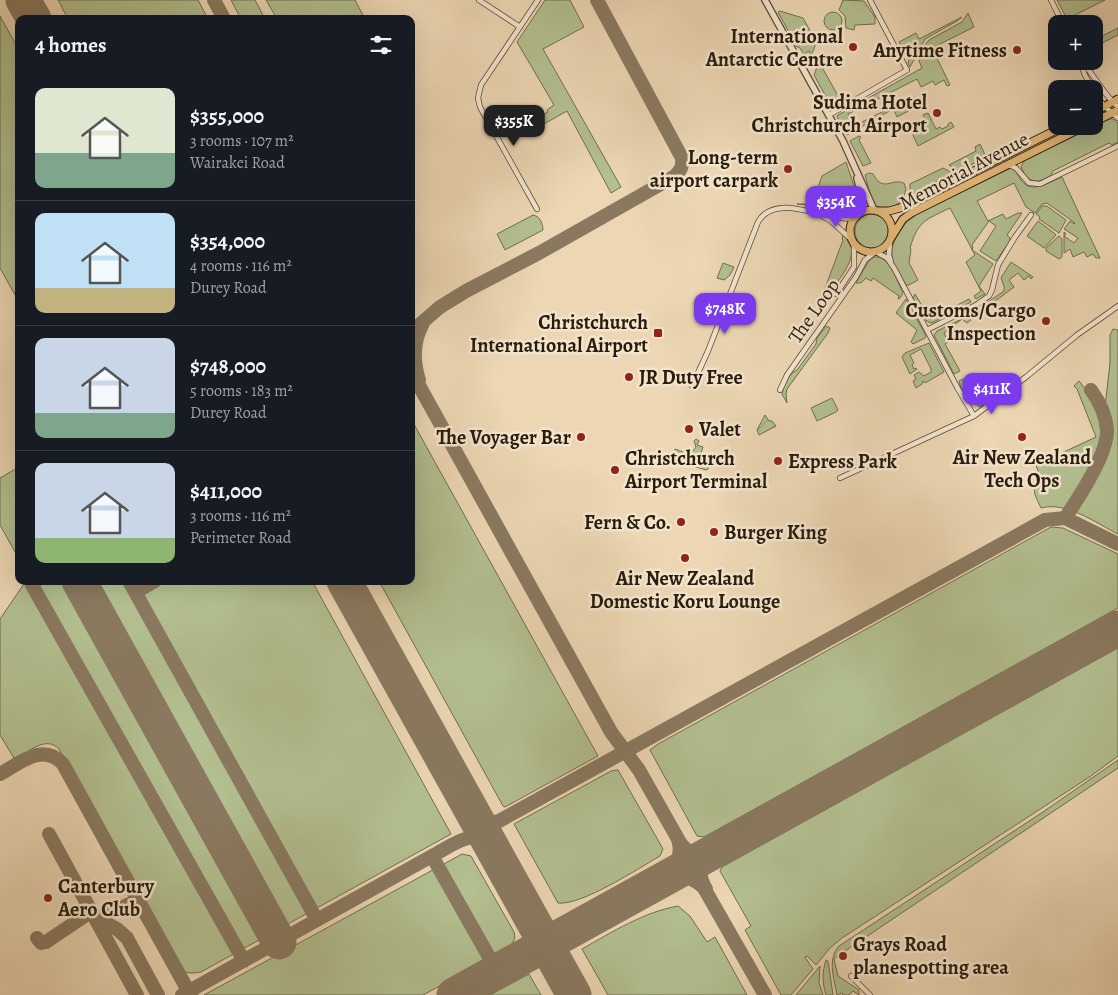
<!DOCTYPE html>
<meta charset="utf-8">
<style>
:root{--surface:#171b24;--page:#242831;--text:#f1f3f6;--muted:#9ea1a6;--line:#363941;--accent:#7c3aed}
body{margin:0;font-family:Alegreya,serif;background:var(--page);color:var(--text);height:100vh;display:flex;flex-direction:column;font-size:19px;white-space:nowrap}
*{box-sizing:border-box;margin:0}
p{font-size:16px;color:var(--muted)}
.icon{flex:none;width:28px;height:28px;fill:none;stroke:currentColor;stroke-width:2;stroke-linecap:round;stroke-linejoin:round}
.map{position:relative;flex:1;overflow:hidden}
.drawer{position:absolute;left:15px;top:15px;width:400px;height:570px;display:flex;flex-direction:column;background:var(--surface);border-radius:10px;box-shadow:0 5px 20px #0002}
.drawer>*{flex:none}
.controls{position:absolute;left:1048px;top:15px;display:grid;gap:10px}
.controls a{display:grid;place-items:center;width:55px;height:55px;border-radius:10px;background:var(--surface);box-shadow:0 5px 20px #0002;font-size:25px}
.price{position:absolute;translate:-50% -42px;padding:0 11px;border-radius:10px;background:var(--accent);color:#fff;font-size:16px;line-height:32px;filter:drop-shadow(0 1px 2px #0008)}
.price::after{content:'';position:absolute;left:50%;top:30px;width:15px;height:11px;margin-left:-8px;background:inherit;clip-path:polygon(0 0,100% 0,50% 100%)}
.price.on{background:#222;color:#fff}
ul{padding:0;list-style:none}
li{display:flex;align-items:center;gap:15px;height:125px;padding:0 20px}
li+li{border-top:1px solid var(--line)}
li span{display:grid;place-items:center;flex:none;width:140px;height:100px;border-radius:10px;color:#555}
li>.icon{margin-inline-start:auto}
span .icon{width:60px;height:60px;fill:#fffc;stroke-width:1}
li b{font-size:21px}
h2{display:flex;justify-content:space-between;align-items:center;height:60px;padding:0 20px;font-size:21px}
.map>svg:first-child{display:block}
.grass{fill:#b3bf90;stroke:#6e6e4e}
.garden{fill:url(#garden-furrows);stroke:#6e6e4e}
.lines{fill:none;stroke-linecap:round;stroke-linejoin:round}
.taxiway{stroke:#8a7960;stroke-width:14}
.runway{stroke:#8a7960;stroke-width:35}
.minor-casing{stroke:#594a36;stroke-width:6}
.tertiary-casing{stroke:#594a36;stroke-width:8}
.primary-casing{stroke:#281c0c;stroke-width:9}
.minor{stroke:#f3e4ce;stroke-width:4.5}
.tertiary{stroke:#f3e4ce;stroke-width:5.5}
.primary{stroke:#e6bb7a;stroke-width:7}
.poi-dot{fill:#8f2418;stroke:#f3e4ce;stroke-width:2}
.labels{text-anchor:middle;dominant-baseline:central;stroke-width:5;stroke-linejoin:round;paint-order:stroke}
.poi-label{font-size:20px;font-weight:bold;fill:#281c0c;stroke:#f3e4ce;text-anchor:end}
.street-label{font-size:20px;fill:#281c0c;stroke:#f3e4ce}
</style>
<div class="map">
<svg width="1118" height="995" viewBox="0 0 1118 995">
<defs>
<pattern id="garden-furrows" width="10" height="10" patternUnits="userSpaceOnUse" patternTransform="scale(1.25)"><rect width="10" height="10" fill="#b3bf90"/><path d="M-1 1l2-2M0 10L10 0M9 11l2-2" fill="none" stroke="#9aa47b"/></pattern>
</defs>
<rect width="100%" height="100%" fill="#ecd6b3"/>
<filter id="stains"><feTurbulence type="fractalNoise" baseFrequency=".004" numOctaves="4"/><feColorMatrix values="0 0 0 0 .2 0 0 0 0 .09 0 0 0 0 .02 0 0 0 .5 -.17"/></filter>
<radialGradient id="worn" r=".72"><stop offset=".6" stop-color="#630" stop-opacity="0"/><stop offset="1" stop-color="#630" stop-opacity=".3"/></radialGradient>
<path class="grass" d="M58 0H198L208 19H68Z
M231 0H255L265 19H241Z
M266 0H355L365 19H277Z
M545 0H570L584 27 543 49 621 187 611 193 567 111 542 125 540 122 542 121 539 117 548 112 547 110 554 105 517 42Z
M843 0 864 1 875 17V24L855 25 854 30 846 28 845 16 839 10Z
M1057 0H1105L1067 19Z
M780 11 803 18 814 38 815 46 811 56 809 51 804 54 799 47H797L778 12Z
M824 21a9 9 0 1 1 18 0a9 9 0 1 1-18 0Z
M968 13 974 27 932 48 950 85 947 86 944 80 935 85 933 81 921 87 917 79 848 114 854 126 890 108 891 110 847 135 837 117 838 115 922 68 919 61 925 45 929 40 962 22Z
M0 16 19 50V302L0 268Z
M962 17 957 21 925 39 910 67 908 63 909 60 899 42 916 33 919 39Z
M1118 28V35L1094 47V40Z
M819 62 841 101V105L832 108 814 75Z
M915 97 922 109 920 110 918 106 897 117 893 108Z
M928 113 936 129 940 127 942 129 948 126V124L951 122 954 127 918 146 911 131 917 134 921 127 919 124 926 121 923 115Z
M1109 119H1113L1118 123V142L1112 145 1109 143 1053 171C1051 176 1049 177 1044 179 1032 185 1026 178 1021 167L1024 161Z
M859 136 861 137 859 140 871 163 863 166 850 141Z
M980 144 986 157 959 171 949 165 976 151 975 147Z
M846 162 859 201 855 212C842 221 833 211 821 207 813 205 805 205 797 204H812L822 176Z
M943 168 953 173 910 195V184Z
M1011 168C1017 171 1017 174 1021 180 1032 195 1049 182 1062 177L1100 258H1096L1093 254 1087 257 1084 252 1073 257 1070 249 1064 253V232L1066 234 1064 236 1074 243 1078 238 1064 229 1070 221 1074 224 1075 223 1047 203 1042 204 1035 213 1026 207 1014 183 977 201 988 221 1003 214 1006 219 1018 213H1022L1007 235 1010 238V241L996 261 980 251 996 226 989 221 972 245 973 247 972 250 993 264 979 286 985 294 976 299 974 296 981 291 966 262 975 255 950 208C925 220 918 221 910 248L911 249 909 263 918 280 909 285H906C901 276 893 266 892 256 890 243 902 224 913 216Z
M869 173 873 174C883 193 891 178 904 183L906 189 903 201C893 207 885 211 874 205L869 193H870L865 175Z
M1042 206H1047L1066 220 1059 233 1039 219 1040 217 1036 214Z
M855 231a17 17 0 1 1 34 0a17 17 0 1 1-34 0Z
M533 215C540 216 543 224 543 230L505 250 497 234Z
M1038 221 1054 233 1056 235 1044 248 1027 236Z
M843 235C860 250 848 267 838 281 833 288 829 296 821 299L843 240 842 239Z
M1059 236 1062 239V257L1059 259 1046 251V248Z
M874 257C890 255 897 282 903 293L900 298 898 299 899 296 873 278 871 281 866 278 861 283H856L868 262Z
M1011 262 1033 277 1031 279 1029 276 1024 280 1018 273 1009 280 1014 287 978 314V309L1004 291V286L1001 278Z
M723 263 734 267 730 275 724 280 717 278Z
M915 294 930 319 969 299 971 302 932 323C922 322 917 306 913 298Z
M906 299 926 336 925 338 913 344 911 342 917 330 896 313Z
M968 316 971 320 967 323 962 319 944 333 948 342 945 344 960 371 954 374 934 335 937 331Z
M826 326 830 328 828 333 787 389 786 394 787 403 782 394 785 383 792 373 797 370 816 344 817 338Z
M1113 329 1118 330V534C1096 523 1066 501 1041 508 1034 493 1031 490 1039 474L1036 465 1096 437 1077 389 1074 386 1079 381C1092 397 1104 414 1104 435L1109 433 1110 428 1105 407 1110 363V335Z
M929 343 944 372 925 383 923 381 922 384 916 388 913 381 916 379 914 375 919 372 924 376 931 372V369L921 349 910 355 914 363 912 365 914 369 916 368 917 369 910 374 902 357 905 353Z
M963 379 971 393 976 390 980 394 999 379 1003 384 999 387 1002 391 982 406 979 407 961 388 959 381Z
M832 398 838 410 836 412 817 421 811 408Z
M411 419 598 756 505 807 503 806 379 581H411Z
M696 439 699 441 697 445 703 447 700 456 711 460 708 469 706 470 673 460 675 449C683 452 691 456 696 447L694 441Z
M19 467V559L0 525V478Z
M1051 527 1063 528 1118 554V608L704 837 697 836 650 750 658 744Z
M26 581H312L451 834 201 972C191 974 182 974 176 965L59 749C46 735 28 752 15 760L0 735V619Z
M1118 648V756L1091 776 842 938 830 948 816 965 807 956 805 957 813 969 791 995H781L745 930 751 926 720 871 722 867Z
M1118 760V768L836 957 834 959 838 976 859 990V995L853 991 849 995H843L842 993 837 995C834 978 827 960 839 946L1043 812Z
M616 770H618L663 849 660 856C639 868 581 906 558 903L514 824 611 771Z
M462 854 471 856 514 932 515 938 510 948 423 995H204Z
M678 906 690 916 707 942 715 937 747 995H608L582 949C612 932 644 912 678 906Z
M826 960 828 961 833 995H826C822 982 822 972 826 960Z
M820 966 819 983 823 995H796Z
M529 974 541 995H490Z"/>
<path class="garden" d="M765 415 769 421H772L776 426 759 435 757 430Z"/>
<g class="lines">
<path class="taxiway" d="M214 0 224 19
M411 332 440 307 466 291 539 253 675 176C681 170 683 166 682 158L597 0
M411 371 611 732 639 770 678 839C683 856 677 869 663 879
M419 380C413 361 413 341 423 323
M1065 518C1078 499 1108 454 1107 430 1106 416 1099 401 1091 390
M36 581 32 585 244 961
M129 581 317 920
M136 592 155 581
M0 774C20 763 43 742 63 764L185 985 189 989H194
M473 812C481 821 487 825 499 821L1045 520 1065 518 1118 544
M49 834 137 995
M678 839C685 852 695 857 710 853
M432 856 497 971
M664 879C679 874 693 877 704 888L765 995
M706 889C698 876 698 865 710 853
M96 918 117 929 127 938 158 995
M96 918 137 901
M37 938 41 943 46 942 92 911
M182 995 432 856C448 848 472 828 489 842"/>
<path class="runway" d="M23 0 34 19
M79 581 279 942
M344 581 574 995
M454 995 1118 628"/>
<defs>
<path id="minor" d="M479 0 520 27
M1051 0 1063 24
M1082 62C1095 76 1103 94 1118 107
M1082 65 1084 73 1092 89
M1094 92 1104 106 1118 118
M829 115 907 70 870 0
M1009 165 1016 168 1029 183 1040 184 1118 146
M537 209 480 107 478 98 481 85 538 0
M822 216 831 221 852 240
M890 241 889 255 891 262
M876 252 887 258 894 268 957 387 974 416
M836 294 854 267V243
M927 330 976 305 989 296 992 290 998 265 1015 237 1031 215
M692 386 708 351 758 222C776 190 827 223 855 218
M780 390 787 375 856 277 865 260 875 252
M840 478 974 416 1026 377 1077 335 1118 306
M851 976 870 995"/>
<path id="tertiary" d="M765 0 843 141 874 210
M857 178 862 198 858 215"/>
<path id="primary" d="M1094 112 1118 99
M1094 122 1118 110
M850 231a21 21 0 1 1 42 0a21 21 0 1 1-42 0Z
M878 211H889L900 208 1064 126
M891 238 903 219 913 212 1085 126"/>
</defs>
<use href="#minor" class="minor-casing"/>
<use href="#tertiary" class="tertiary-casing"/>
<use href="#primary" class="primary-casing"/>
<use href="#minor" class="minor"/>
<use href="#tertiary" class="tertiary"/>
<use href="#primary" class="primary"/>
</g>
<g class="poi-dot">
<circle cx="853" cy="47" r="5"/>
<circle cx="1017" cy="50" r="5"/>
<circle cx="937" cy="113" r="5"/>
<circle cx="788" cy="169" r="5"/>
<circle cx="1046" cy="321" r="5"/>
<rect x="653" y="328" width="10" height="10" rx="2.5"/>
<circle cx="629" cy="377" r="5"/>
<circle cx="689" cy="429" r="5"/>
<circle cx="581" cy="437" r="5"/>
<circle cx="1022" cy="437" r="5"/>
<circle cx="778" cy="461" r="5"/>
<circle cx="615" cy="470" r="5"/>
<circle cx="681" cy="522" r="5"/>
<circle cx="714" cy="532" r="5"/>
<circle cx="685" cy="558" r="5"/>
<circle cx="48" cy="898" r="5"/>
<circle cx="843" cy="956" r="5"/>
</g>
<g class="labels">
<g class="poi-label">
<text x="843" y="36">International<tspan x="843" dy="23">Antarctic Centre</tspan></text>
<text x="1007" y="50">Anytime Fitness</text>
<text x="927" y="102">Sudima Hotel<tspan x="927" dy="23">Christchurch Airport</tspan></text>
<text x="778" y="157">Long-term<tspan x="778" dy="23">airport carpark</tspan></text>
<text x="1036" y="310">Customs/Cargo<tspan x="1036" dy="23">Inspection</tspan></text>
<text x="648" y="322">Christchurch<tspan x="648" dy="23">International Airport</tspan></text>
<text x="639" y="377" text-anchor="start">JR Duty Free</text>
<text x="699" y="429" text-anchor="start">Valet</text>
<text x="571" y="437">The Voyager Bar</text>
<text x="1022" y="457" text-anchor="middle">Air New Zealand<tspan x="1022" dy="23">Tech Ops</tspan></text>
<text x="625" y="458" text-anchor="start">Christchurch<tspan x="625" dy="23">Airport Terminal</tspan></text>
<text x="788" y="461" text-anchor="start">Express Park</text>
<text x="671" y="522">Fern &amp; Co.</text>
<text x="724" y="532" text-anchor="start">Burger King</text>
<text x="685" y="578" text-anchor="middle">Air New Zealand<tspan x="685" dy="23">Domestic Koru Lounge</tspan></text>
<text x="58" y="886" text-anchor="start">Canterbury<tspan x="58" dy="23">Aero Club</tspan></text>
<text x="853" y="944" text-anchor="start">Grays Road<tspan x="853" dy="23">planespotting area</tspan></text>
</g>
<g class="street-label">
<text transform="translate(964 171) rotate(-28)">Memorial Avenue</text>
<text transform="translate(814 311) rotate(-55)">The Loop</text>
</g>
</g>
<rect width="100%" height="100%" filter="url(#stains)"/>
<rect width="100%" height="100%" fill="url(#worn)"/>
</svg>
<div class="controls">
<a>+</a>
<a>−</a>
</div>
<b class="price on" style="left:514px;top:147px">$355K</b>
<b class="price" style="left:836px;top:228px">$354K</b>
<b class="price" style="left:725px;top:335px">$748K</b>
<b class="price" style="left:992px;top:415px">$411K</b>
<section class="drawer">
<h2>4 homes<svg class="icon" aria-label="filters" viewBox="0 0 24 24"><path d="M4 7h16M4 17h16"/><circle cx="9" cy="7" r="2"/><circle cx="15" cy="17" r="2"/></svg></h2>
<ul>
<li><span style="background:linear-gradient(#dfe7d0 65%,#7fa58c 0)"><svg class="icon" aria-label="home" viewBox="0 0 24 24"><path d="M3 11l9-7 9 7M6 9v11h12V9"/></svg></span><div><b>$355,000</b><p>3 rooms · 107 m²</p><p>Wairakei Road</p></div></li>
<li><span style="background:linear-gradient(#bfe0f5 75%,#c2b280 0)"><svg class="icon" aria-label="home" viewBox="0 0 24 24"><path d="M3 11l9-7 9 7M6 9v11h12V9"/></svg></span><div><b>$354,000</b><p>4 rooms · 116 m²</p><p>Durey Road</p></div></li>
<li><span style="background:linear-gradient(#c9d6e8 75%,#7fa58c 0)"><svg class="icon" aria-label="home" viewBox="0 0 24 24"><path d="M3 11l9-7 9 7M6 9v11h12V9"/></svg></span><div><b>$748,000</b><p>5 rooms · 183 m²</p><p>Durey Road</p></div></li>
<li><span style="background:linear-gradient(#c9d6e8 75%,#8fb573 0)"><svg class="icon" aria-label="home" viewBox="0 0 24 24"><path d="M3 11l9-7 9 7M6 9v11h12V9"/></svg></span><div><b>$411,000</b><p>3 rooms · 116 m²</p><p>Perimeter Road</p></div></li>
</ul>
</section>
</div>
